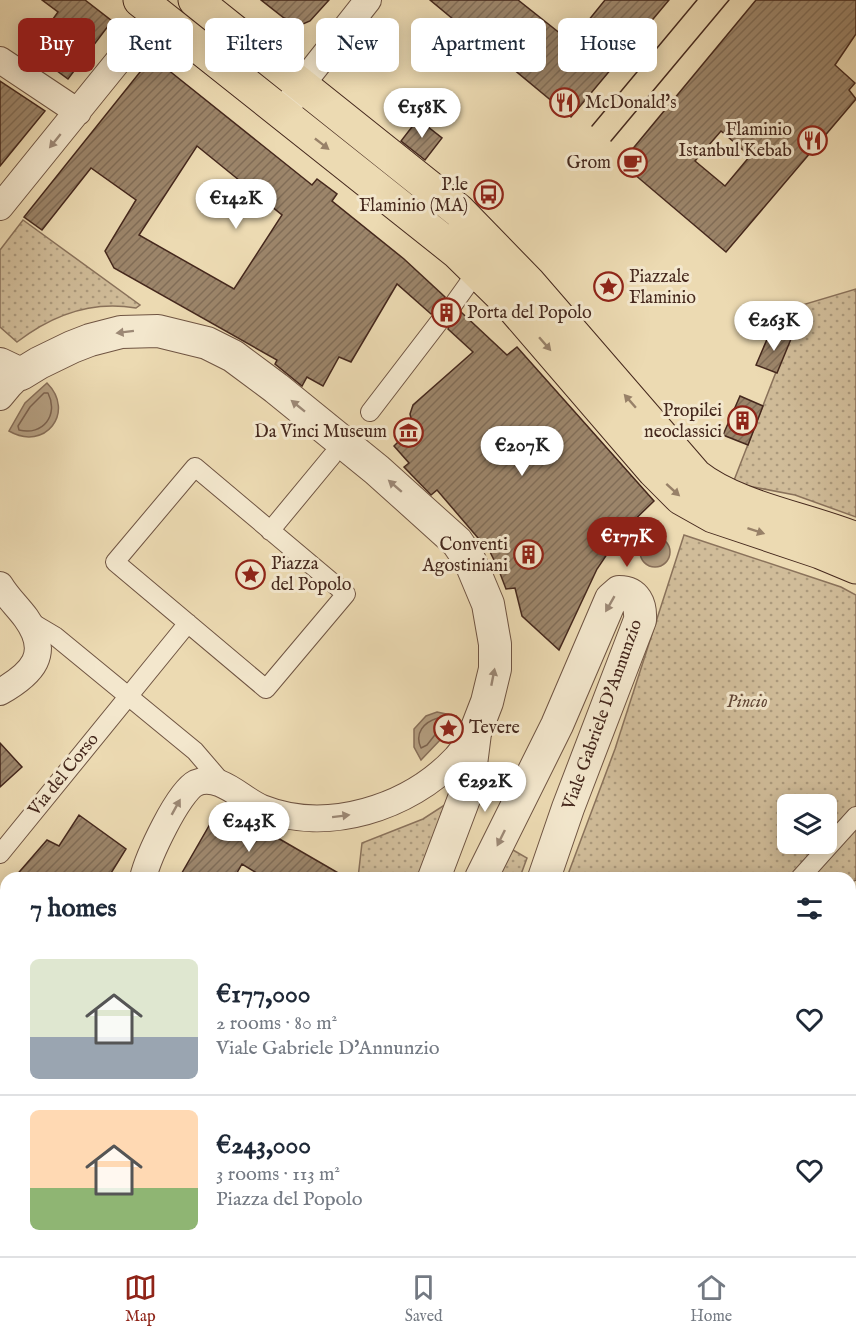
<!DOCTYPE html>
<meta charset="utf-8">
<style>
:root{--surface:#fff;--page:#f6f6f7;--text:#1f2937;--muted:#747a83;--line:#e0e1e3;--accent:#8f2418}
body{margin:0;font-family:"IM FELL English",serif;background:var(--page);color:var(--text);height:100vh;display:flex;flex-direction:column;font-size:22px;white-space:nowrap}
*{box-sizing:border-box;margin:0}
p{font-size:20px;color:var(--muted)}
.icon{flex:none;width:33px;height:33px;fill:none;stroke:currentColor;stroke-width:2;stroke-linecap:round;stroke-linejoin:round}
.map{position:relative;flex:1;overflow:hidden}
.side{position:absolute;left:0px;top:872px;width:856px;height:386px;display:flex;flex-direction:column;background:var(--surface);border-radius:18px 18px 0 0;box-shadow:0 3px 15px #0003}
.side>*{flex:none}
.top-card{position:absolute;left:18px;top:18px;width:820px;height:54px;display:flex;gap:12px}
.controls{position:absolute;left:777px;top:794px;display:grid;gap:12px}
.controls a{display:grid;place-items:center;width:60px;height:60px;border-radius:9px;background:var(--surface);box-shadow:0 3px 15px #0003;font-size:30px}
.price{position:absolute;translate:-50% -51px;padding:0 14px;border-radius:21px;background:#fff;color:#222;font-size:20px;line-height:39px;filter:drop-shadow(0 2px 3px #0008)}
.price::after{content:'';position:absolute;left:50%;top:36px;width:18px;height:14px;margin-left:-9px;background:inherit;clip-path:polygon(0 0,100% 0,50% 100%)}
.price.on{background:var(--accent);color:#fff}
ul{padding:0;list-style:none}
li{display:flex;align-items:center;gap:18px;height:150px;padding:0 30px}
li+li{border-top:2px solid var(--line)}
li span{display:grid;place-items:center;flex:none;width:168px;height:120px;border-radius:9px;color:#555}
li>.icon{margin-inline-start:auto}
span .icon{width:72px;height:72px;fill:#fffc;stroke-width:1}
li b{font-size:26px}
h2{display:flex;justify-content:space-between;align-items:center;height:72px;padding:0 30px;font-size:26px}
.pill{padding:0 21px;border-radius:9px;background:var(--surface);box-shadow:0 3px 15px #0003;font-size:21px;line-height:54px}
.pill.on{background:var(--accent);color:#fff}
.tab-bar{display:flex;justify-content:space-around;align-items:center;height:84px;border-top:2px solid var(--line);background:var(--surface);font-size:16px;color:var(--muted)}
.tab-bar a{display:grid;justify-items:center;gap:3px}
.tab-bar .on{color:var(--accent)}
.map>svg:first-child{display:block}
.park{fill:url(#park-dots);stroke:#8a725b;stroke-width:1.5;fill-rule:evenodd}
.water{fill:#b39d7f;stroke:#876e58;stroke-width:1.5}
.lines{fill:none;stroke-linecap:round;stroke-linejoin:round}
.shore{stroke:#7c624e;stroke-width:1.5}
.building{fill:url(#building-hatch);stroke:#45281d;stroke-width:1.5;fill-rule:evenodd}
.pedestrian-casing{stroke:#6f5442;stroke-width:20}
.minor-casing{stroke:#6f5442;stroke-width:28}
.tertiary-casing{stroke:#6f5442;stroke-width:34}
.primary-casing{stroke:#45281d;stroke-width:35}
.pedestrian{stroke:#f3e7cd;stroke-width:18}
.minor{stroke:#f3e7cd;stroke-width:26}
.tertiary{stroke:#f3e7cd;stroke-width:32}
.primary{stroke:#ecdab2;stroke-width:33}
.tram{stroke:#45281d;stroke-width:1.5}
.oneway{fill:#9c8875}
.oneway2{fill:#988168}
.labels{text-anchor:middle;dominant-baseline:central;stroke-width:6;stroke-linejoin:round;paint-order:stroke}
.poi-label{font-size:18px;fill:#45281d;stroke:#f3e7cd;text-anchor:end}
.park-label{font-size:18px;font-style:italic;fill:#614636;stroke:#f3e7cd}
.street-label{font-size:18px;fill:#45281d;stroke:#f3e7cd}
</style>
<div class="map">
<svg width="856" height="1256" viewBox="0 0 856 1256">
<defs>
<pattern id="park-dots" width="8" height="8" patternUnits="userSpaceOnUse" patternTransform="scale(1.5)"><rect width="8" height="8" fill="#d0bc99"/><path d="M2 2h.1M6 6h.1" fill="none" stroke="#ab997c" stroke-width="1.8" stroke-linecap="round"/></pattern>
<pattern id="building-hatch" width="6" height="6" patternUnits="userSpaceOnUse" patternTransform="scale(1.5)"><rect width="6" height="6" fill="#9c856a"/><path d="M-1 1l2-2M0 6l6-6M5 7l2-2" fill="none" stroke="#816d57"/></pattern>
</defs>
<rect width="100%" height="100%" fill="#ecdab2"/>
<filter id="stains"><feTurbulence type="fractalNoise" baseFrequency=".00333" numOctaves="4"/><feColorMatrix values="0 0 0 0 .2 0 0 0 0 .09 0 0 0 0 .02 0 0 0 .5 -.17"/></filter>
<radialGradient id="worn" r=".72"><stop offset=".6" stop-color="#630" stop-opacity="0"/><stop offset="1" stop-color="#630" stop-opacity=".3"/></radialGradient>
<path class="park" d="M23 220 140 305 136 308C91 300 52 315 17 342L0 327V250Z
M856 289V517L795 495 733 483 802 305Z
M684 535 841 587 856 595V1256H538L534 1251H850V878L567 877 615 749ZM788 804H826V843H788Z
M446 804 422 877 358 878 362 843 423 819Z
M513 850 527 858 520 877 498 878Z
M365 1251H449V1256H369Z"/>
<path class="water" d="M47 383C76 412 45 452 9 431L25 403Z
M640 552a15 15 0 1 1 30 0a15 15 0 1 1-30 0Z
M437 712 456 716 441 739 421 760 414 747V729L426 716Z"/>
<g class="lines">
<path class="shore" d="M44 393H48C59 415 43 436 19 430L18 426 30 407Z
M438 718H444L445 722 427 745 421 748C414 733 424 722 438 718Z"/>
</g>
<path class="building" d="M42 0H85L112 21 68 79 30 51 58 12Z
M261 0H329L310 21 303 24 284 18Z
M430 0H518L571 42 605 0H669L571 117Z
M756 0H856V34L835 65 855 83 849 90 856 99 726 252 621 163ZM721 131 750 156 725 186 695 161Z
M152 57 312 185 317 179 337 194 332 201 404 259 445 297 442 304 445 313 440 311 431 314 397 284 351 362 339 357 323 386 307 377 302 386 275 364 277 360 114 268 105 251 136 200 91 168 42 230 24 217ZM197 146 282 215 234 289 139 235Z
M0 81 45 111 0 166Z
M418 119 442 138 425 160 401 141Z
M461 312 507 355 517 347 654 501 622 532 597 569 559 650 522 616 515 588 506 589 498 568 490 552 437 490 431 495 404 467 409 463 394 446 413 427 410 414 413 405 473 352 448 329 450 323 447 314 453 316Z
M771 330 791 339 777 373 756 365Z
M740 396 763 406 748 445 723 435Z
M0 743 22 767 0 787Z
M221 805 283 841 347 878H265L242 864 234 878H179Z
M79 815 126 849 108 878H14L47 840 59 846Z"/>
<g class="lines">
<defs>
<path id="pedestrian" d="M453 305 468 284
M370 412 439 322
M195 467 346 594 266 689 115 562Z
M270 531 332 456
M28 620 55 636 195 751 225 786
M0 854 188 623
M800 878 856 816
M850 896 856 890
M850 1028 856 1034
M850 1083 856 1077
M78 1251 91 1256
M604 1251 606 1256
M148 1256 150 1251"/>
<path id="minor" d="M0 60 78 112
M292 100 297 90 368 0
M0 207 157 13
M0 397 10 385 21 374
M0 585C7 597 18 607 26 618 52 654 32 674 0 692
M143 878C148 857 178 792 196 783 220 773 242 800 262 808 327 834 409 808 456 758 463 750 469 741 475 733
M0 1214 6 1218
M647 1251 653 1256
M33 1256 34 1251
M574 1256 577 1251"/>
<path id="tertiary" d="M0 364 21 374 39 363 72 347 90 340 121 332 158 331 207 343 233 356 276 388 377 470 457 542 470 561 488 604 495 644V669L487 702 475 733 468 788 434 878
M481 878 557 725 611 599 619 592C636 592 641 605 640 620L568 808 544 878
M467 1256V1251"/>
<path id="primary" d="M140 0 457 252 511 305 654 471 681 498 713 516 820 552 856 567
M195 0 459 211 529 283 696 476C736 508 807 519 856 539"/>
</defs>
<use href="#pedestrian" class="pedestrian-casing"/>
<use href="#minor" class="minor-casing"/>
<use href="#tertiary" class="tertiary-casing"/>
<use href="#primary" class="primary-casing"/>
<use href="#pedestrian" class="pedestrian"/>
<use href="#minor" class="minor"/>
<use href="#tertiary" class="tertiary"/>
<use href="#primary" class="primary"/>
<path class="tram" d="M592 126 697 0
M611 141 729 0"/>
</g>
<defs><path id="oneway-solid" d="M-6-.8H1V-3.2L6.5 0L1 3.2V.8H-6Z" transform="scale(1.5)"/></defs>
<g class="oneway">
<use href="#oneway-solid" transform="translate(55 141) rotate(129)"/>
<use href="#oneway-solid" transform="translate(125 332) rotate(173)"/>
<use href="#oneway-solid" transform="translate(298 406) rotate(-141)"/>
<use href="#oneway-solid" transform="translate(395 486) rotate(-139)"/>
<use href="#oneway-solid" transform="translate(610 604) rotate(120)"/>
<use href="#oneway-solid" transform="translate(493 677) rotate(-79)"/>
<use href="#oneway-solid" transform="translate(176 807) rotate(-61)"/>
<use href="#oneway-solid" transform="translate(341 816) rotate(-7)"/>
<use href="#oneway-solid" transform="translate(501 838) rotate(116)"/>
</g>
<g class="oneway2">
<use href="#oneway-solid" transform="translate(322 144) rotate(38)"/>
<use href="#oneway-solid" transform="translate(545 344) rotate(49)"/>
<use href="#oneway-solid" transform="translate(630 401) rotate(-131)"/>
<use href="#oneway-solid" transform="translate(673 490) rotate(42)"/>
<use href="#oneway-solid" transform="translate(756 531) rotate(18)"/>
</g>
<defs>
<symbol id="restaurant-ring" viewBox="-11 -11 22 22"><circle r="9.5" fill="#f3e7cd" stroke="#8f2418" stroke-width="1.5"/><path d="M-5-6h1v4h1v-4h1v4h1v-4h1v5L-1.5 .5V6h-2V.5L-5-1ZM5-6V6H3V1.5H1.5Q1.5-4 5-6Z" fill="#8f2418"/></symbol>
<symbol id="cafe-ring" viewBox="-11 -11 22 22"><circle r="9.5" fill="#f3e7cd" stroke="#8f2418" stroke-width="1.5"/><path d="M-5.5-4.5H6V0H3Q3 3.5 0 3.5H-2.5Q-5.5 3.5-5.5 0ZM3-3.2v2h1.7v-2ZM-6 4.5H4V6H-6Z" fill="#8f2418"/></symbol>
<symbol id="bus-ring" viewBox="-11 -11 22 22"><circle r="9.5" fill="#f3e7cd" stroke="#8f2418" stroke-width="1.5"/><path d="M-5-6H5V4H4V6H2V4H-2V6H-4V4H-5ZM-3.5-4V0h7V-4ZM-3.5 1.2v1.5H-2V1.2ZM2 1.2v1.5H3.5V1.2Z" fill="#8f2418"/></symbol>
<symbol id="sight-ring" viewBox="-11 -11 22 22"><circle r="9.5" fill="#f3e7cd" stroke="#8f2418" stroke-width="1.5"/><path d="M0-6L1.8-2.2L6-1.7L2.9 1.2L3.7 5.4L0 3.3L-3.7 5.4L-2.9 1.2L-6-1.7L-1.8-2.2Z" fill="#8f2418"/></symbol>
<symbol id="building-ring" viewBox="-11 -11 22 22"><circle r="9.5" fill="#f3e7cd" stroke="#8f2418" stroke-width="1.5"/><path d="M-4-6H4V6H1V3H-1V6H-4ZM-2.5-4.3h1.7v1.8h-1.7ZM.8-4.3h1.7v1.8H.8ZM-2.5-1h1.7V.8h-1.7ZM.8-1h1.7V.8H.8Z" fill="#8f2418"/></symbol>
<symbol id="museum-ring" viewBox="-11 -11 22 22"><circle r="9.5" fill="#f3e7cd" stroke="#8f2418" stroke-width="1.5"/><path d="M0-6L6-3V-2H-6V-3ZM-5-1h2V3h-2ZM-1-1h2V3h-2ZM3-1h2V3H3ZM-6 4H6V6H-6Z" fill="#8f2418"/></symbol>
</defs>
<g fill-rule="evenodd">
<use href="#restaurant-ring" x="548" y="86" width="33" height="33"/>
<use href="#restaurant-ring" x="796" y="124" width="33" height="33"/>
<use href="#cafe-ring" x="616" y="146" width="33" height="33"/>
<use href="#bus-ring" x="472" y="178" width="33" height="33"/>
<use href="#sight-ring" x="592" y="270" width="33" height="33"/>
<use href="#building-ring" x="430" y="296" width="33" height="33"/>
<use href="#building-ring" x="726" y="404" width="33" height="33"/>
<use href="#museum-ring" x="392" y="416" width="33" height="33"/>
<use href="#building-ring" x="512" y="538" width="33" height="33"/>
<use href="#sight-ring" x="234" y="558" width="33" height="33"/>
<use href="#sight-ring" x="432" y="712" width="33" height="33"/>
</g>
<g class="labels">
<g class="poi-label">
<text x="585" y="103" text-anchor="start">McDonald's</text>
<text x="792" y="130">Flaminio<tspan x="792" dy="21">Istanbul Kebab</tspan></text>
<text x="611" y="163">Grom</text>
<text x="468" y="185">P.le<tspan x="468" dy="21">Flaminio (MA)</tspan></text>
<text x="629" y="277" text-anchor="start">Piazzale<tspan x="629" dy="21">Flaminio</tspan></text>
<text x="467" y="313" text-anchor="start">Porta del Popolo</text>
<text x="722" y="411">Propilei<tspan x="722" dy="21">neoclassici</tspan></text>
<text x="387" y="432">Da Vinci Museum</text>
<text x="508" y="545">Conventi<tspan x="508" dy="21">Agostiniani</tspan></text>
<text x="271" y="564" text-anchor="start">Piazza<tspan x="271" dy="21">del Popolo</tspan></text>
<text x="469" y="728" text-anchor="start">Tevere</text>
</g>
<g class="park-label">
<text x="747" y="702">Pincio</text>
</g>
<g class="street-label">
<text transform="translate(603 715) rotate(-70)">Viale Gabriele D'Annunzio</text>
<text transform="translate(64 775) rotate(-51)">Via del Corso</text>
</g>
</g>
<rect width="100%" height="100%" filter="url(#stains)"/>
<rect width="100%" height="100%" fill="url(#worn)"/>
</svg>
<div class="controls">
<a><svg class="icon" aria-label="layers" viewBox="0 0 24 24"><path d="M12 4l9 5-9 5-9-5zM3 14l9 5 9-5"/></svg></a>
</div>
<b class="price" style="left:422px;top:139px">€158K</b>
<b class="price" style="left:236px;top:230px">€142K</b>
<b class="price" style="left:774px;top:352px">€263K</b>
<b class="price" style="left:522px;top:477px">€207K</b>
<b class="price on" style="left:627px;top:568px">€177K</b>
<b class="price" style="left:485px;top:813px">€292K</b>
<b class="price" style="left:249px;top:853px">€243K</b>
<div class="top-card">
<a class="pill on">Buy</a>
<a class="pill">Rent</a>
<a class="pill">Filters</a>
<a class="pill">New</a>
<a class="pill">Apartment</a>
<a class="pill">House</a>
</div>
<section class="side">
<h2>7 homes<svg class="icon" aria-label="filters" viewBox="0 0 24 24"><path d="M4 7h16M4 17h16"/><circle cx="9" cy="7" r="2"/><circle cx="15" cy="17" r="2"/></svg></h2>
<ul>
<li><span style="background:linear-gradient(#dfe7d0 65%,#9aa5b1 0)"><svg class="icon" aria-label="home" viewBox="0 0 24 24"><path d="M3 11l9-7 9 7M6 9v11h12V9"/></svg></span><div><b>€177,000</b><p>2 rooms · 80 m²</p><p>Viale Gabriele D'Annunzio</p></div><svg class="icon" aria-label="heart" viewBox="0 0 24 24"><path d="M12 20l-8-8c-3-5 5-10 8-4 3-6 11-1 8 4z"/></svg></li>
<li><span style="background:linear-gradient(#ffd9b3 65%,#8fb573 0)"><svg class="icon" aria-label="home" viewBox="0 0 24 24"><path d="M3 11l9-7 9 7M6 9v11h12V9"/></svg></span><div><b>€243,000</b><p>3 rooms · 113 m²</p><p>Piazza del Popolo</p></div><svg class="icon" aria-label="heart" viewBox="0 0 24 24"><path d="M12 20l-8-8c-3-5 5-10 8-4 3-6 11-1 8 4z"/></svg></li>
</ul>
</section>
</div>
<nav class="tab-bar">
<a class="on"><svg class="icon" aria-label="map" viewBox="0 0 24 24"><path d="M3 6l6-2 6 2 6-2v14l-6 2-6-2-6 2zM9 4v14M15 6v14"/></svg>Map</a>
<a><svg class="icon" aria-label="saved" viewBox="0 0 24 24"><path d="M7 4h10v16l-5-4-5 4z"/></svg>Saved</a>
<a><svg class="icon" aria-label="home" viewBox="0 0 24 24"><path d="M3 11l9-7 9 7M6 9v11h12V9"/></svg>Home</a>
</nav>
